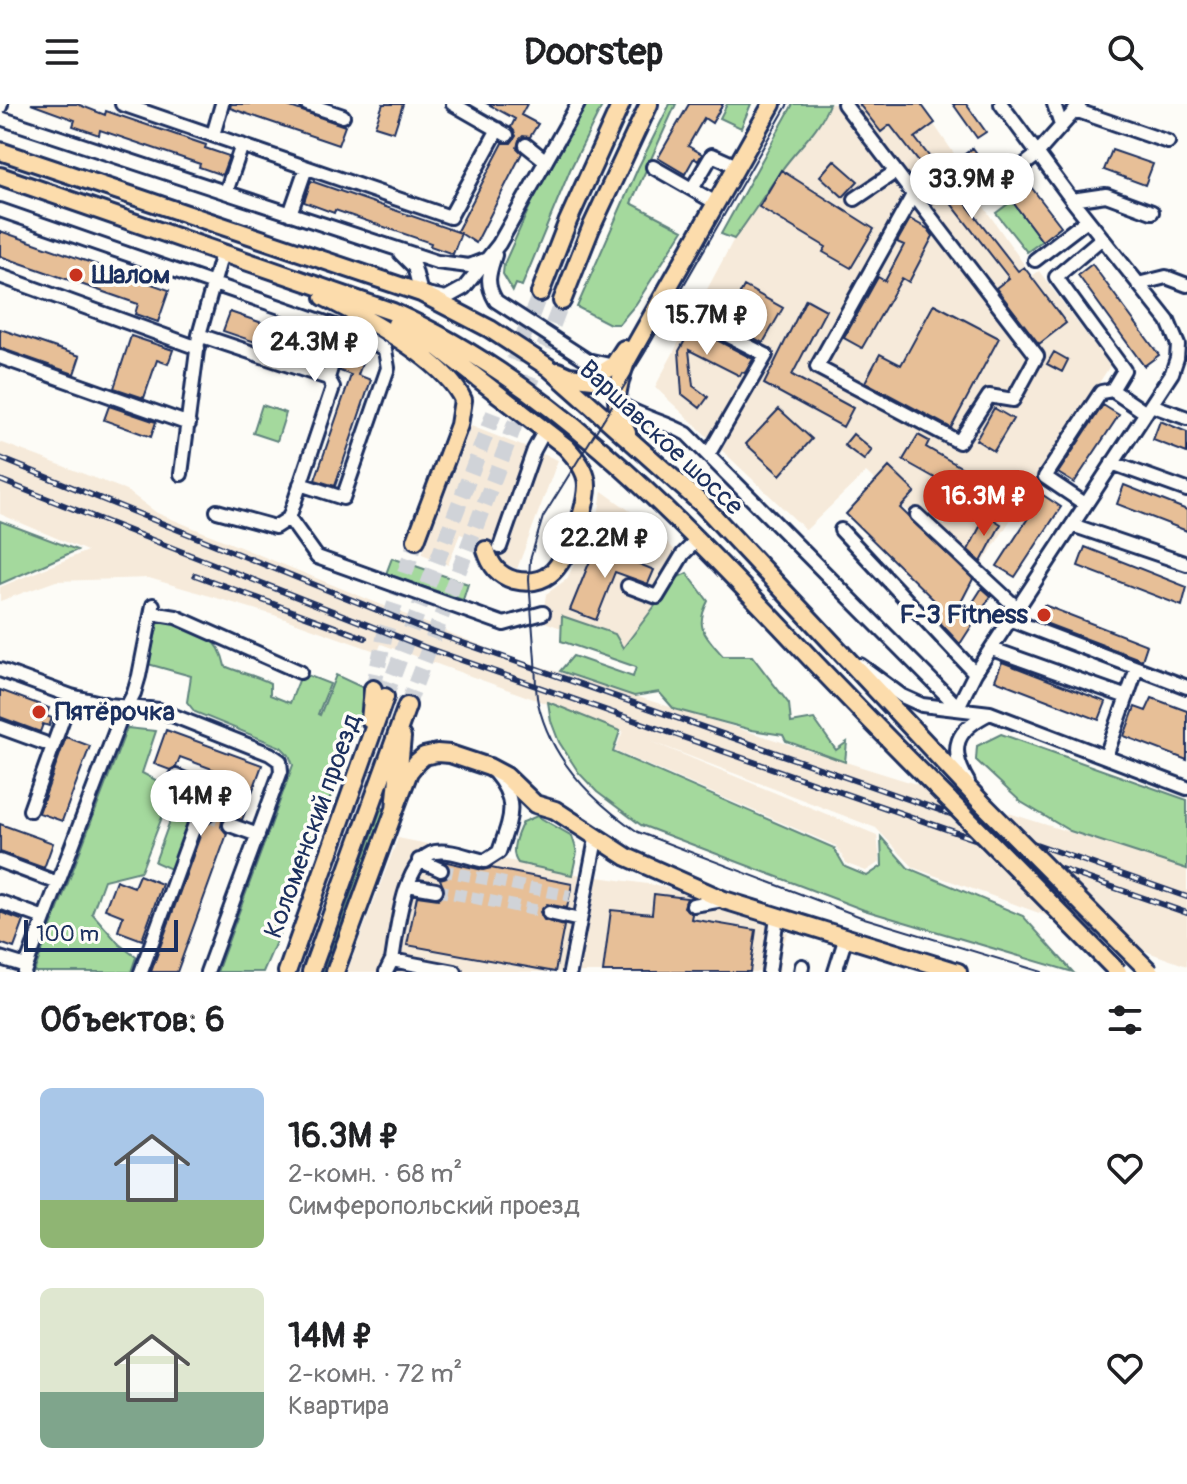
<!DOCTYPE html>
<html lang="ru">
<meta charset="utf-8">
<style>
:root{--surface:#fff;--page:#f2f2f2;--text:#202124;--muted:#757577;--accent:#c8321e}
body{margin:0;font-family:Pangolin,sans-serif;background:var(--page);color:var(--text);height:100vh;display:flex;flex-direction:column;font-size:30px;white-space:nowrap}
*{box-sizing:border-box;margin:0}
p{font-size:26px;color:var(--muted)}
.icon{flex:none;width:44px;height:44px;fill:none;stroke:currentColor;stroke-width:2;stroke-linecap:round;stroke-linejoin:round}
.map{position:relative;height:868px;overflow:hidden}
.side{display:flex;flex-direction:column;background:var(--surface);flex:1}
.side>*{flex:none}
.scale{position:absolute;left:24px;bottom:20px;width:154px;box-sizing:border-box;padding-left:8px;border:4px solid #1b2f5e;border-top:0;font-size:22px;line-height:28px;white-space:nowrap;color:#1b2f5e;-webkit-text-stroke:6px #fdfcf7;paint-order:stroke}
.price{position:absolute;translate:-50% -68px;padding:0 18px;border-radius:28px;background:#fff;color:#222;font-size:26px;line-height:52px;filter:drop-shadow(0 2px 4px #0008)}
.price::after{content:'';position:absolute;left:50%;top:48px;width:24px;height:18px;margin-left:-12px;background:inherit;clip-path:polygon(0 0,100% 0,50% 100%)}
.price.on{background:var(--accent);color:#fff}
ul{padding:0;list-style:none}
li{display:flex;align-items:center;gap:24px;height:200px;padding:0 40px}
li span{display:grid;place-items:center;flex:none;width:224px;height:160px;border-radius:12px;color:#555}
li>.icon{margin-inline-start:auto}
span .icon{width:96px;height:96px;fill:#fffc;stroke-width:1}
li b{font-size:34px}
h2{display:flex;justify-content:space-between;align-items:center;height:96px;padding:0 40px;font-size:34px}
header{display:flex;justify-content:space-between;align-items:center;height:104px;padding:0 40px;background:var(--surface);font-size:36px;font-weight:700}
.map>svg:first-child{display:block}
.built{fill:#f6eada}
.green{fill:#a4d99d;stroke:#60847e;stroke-width:2}
.building{fill:#e7bf97;stroke:#1b2f5e;stroke-width:2}
.lines{fill:none;stroke-linecap:round;stroke-linejoin:round}
.minor-tunnel{stroke:#d0d3d8;stroke-width:12;stroke-dasharray:12 6;stroke-linecap:butt}
.major-tunnel{stroke:#d0d3d8;stroke-width:16;stroke-dasharray:16 8;stroke-linecap:butt}
.minor-casing{stroke:#1b2f5e;stroke-width:18}
.major-casing{stroke:#1b2f5e;stroke-width:22}
.minor{stroke:#fdfcf7;stroke-width:12}
.major{stroke:#fcdcac;stroke-width:16}
.tram{stroke:#1b2f5e;stroke-width:2}
.rail-casing{stroke:#1b2f5e;stroke-width:6}
.rail{stroke:#fdfcf7;stroke-width:3;stroke-dasharray:9;stroke-linecap:butt}
.major-bridge-casing{stroke:#1b2f5e;stroke-width:22;stroke-linecap:butt}
.major-bridge{stroke:#fcdcac;stroke-width:16}
.poi-dot{fill:#c8321e;stroke:#fdfcf7;stroke-width:3}
.labels{text-anchor:middle;dominant-baseline:central;stroke-width:7;stroke-linejoin:round;paint-order:stroke}
.poi-label{font-size:26px;font-weight:bold;fill:#1b2f5e;stroke:#fdfcf7;text-anchor:start}
.street-label{font-size:26px;fill:#1b2f5e;stroke:#fdfcf7}
</style>
<header><svg class="icon" aria-label="menu" viewBox="0 0 24 24"><path d="M4 6h16M4 12h16M4 18h16"/></svg>Doorstep<svg class="icon" aria-label="search" viewBox="0 0 24 24"><circle cx="10" cy="10" r="6"/><path d="M15 15l6 6"/></svg></header>
<div class="map">
<svg width="1187" height="868" viewBox="0 0 1187 868">
<rect width="100%" height="100%" fill="#fdfcf7"/>
<filter id="ink" filterUnits="userSpaceOnUse"><feTurbulence type="fractalNoise" baseFrequency=".0125" numOctaves="2"/><feDisplacementMap in="SourceGraphic" scale="16" xChannelSelector="R" yChannelSelector="G"/><feConvolveMatrix kernelMatrix="1 2 1 2 8 2 1 2 1" color-interpolation-filters="sRGB"/></filter>
<g filter="url(#ink)">
<path class="built" d="M806 0H920L981 89 977 93 1032 172 1039 167 1110 262 975 471 866 368 806 426 655 283Z
M471 322 558 356 517 465 502 458 493 442 460 430 448 461 422 450Z
M0 338 126 386 157 409 504 551 1187 765V862L914 764 876 724 650 637 877 731 880 758 866 767 847 760 836 742 615 647 623 627 381 540 378 548 274 511 149 474 56 477 0 497V483L87 447 0 410Z
M602 387 647 419 686 457 634 551 542 517 546 490 567 475 599 406Z
M398 734 576 770 662 782 788 829 782 842 779 868H347Z"/>
<path class="green" d="M584 0H603L570 66 522 182 516 180 513 187 503 170 504 160 543 73Z
M670 0H676L631 99 683 126 636 200 619 220H610L577 203 638 64Z
M727 0H751L741 24 720 14Z
M793 0H829C819 27 797 44 781 67 765 89 751 113 734 135L721 130Z
M1012 97 1042 137 1027 148 996 109Z
M262 301 286 309 277 337 253 329Z
M0 417 77 446 0 480Z
M392 454 468 480 463 496 386 470Z
M687 469 708 497C694 524 705 531 723 552H752L789 600 791 619 814 615 836 646 847 638 845 658 786 637 783 631 752 626 674 605 659 588 634 592 560 567 573 552 633 573 636 563 561 537 562 512 615 530 623 544 676 474Z
M160 513C191 525 218 525 225 562 240 569 255 571 270 579V591L290 599 302 569 330 580 318 610 320 611 336 571 370 587 279 831 263 868H217L293 661 289 651 281 643 195 608 187 598 191 572 148 560Z
M548 598 620 627 613 648 834 744 845 763 867 772 882 762 881 733 908 764 1023 812 1073 868 864 806 641 721 597 688 579 669 559 638 551 617Z
M127 624 156 627 142 669 173 685 141 767 104 776 92 809 119 840 136 853 131 868H34Z
M1001 630 1187 696V765L1070 727 1021 698 976 656 977 642Z
M179 692 203 700 180 769 155 758Z
M382 702 384 707 328 868H323Z
M537 712 572 732 577 748 572 771 518 759C509 748 517 730 523 718Z"/>
<path class="building" d="M31 0H77L105 11 106 7 206 41 205 44 229 52 222 71 199 63 200 60 100 26 99 31 73 22 75 16Z
M231 0H282L345 22 338 41 230 4Z
M383 0H403L394 28 375 22Z
M488 0H527L521 11 538 20 530 33 523 32 519 36 517 44 522 49 476 139 457 127 503 39H511L516 32 511 23 515 15Z
M689 0H723L712 19 704 14 688 42 702 50 698 57 694 54 685 70 658 54Z
M859 0H921L935 19 915 34 1018 167 1024 163 1066 219 1039 240 996 184 1009 174 890 21 881 28Z
M953 0H966L986 28 977 34Z
M973 44 996 76 983 85 961 53Z
M1112 46 1153 60 1145 81 1104 66Z
M834 56 858 77 843 93 820 72Z
M781 66 874 125 851 164 823 148 826 143 759 103Z
M311 77 461 129 453 150 430 142 431 139 335 106 334 109 304 98Z
M1031 83 1061 122 1042 137 1012 97Z
M910 115 928 125 933 132 909 178 902 174 862 244 844 234 878 173 885 177 904 141 897 138Z
M0 127 169 186 158 218 135 210 138 200 0 152Z
M1092 160 1159 251 1144 262 1078 171Z
M744 182 783 204 763 239 725 217Z
M806 195 826 206 792 271 853 304 843 323 764 280Z
M934 200 999 234 951 324 865 278 880 250 901 261Z
M703 204 715 211 705 219V230L753 255 745 269 742 268 740 272 689 246 693 282 708 293 700 304 682 290 679 247Z
M230 208 330 242 331 250 336 254 343 252 347 248 364 254 358 271 371 276 335 382 315 376 351 271 340 267 339 261 334 256H328L323 261 223 227Z
M0 225 80 252 74 270 0 244Z
M131 232 173 246 168 260 157 256 144 294 114 284Z
M1054 248 1068 256 1062 268 1047 260Z
M1103 301 1119 311 1074 379 1058 369Z
M109 302 156 318 151 333 104 316Z
M994 304 1013 315 994 347 976 336Z
M779 305 812 335 780 371 746 340Z
M1160 317 1187 328V349L1153 336Z
M853 330 872 346 864 356 844 341Z
M918 331 929 337 926 343 1003 387 992 406 903 356Z
M889 363 915 388 900 404 973 475 958 504 966 509 982 484 991 492 960 540 931 509 939 501 846 410Z
M1124 381 1187 406V427L1117 400Z
M1043 391 1061 403 1015 473 997 462Z
M986 411 1001 420 981 458 968 446Z
M596 442 654 466 648 480 615 468 596 516 570 506Z
M1085 443 1187 483 1182 502 1078 462Z
M1044 501 1147 541 1142 556 1037 516Z
M1002 558 1106 598 1099 616 995 576Z
M0 586 49 604 46 612 52 614 49 622 43 620 40 628 0 613Z
M1152 594 1187 607V656L1124 632 1135 603 1146 607Z
M166 626 262 661 242 716 229 712 222 717 221 723 227 730 177 868H151L204 721 214 716 213 707 221 709 234 673 180 653 176 663 170 666 154 660Z
M66 633 90 642 62 717 39 709Z
M0 720 53 739 44 764 0 748Z
M443 757 483 766 491 764 572 780 567 804 547 800 540 808 544 816 564 822 555 868 407 841 417 792 438 795 445 788 440 775 447 773 450 766Z
M139 771 162 780 142 836 118 827 123 812 105 805 116 776 134 783Z
M654 790 687 794 684 803 692 810 691 815 756 826 750 868H603L611 806 652 810Z
M0 808 24 817 14 844 0 839Z"/>
<g class="lines">
<path class="minor-tunnel" d="M206 712 230 721
M441 766 570 792
M436 786 549 809"/>
<path class="major-tunnel" d="M373 585 385 530 416 436
M385 593 540 189
M407 602 562 197"/>
<defs>
<path id="minor" d="M122 0 450 113 498 25
M307 0 343 12
M453 0 507 31
M844 0 1037 252 1013 296 989 292 959 338 817 263 913 91
M1054 0 1061 21
M0 3 1 0
M1075 6 1168 38
M0 14 437 158 469 162 487 155
M213 31 222 0
M526 41 546 57
M653 63 709 95
M1014 69 1033 54 1079 2
M692 85 712 51 730 59
M226 88 242 41
M855 95 895 68
M1072 96 1106 91 1152 108
M0 106 364 232 385 246 388 264 343 394 300 380
M290 110 306 64
M400 149 414 163 421 189 446 194 464 184 499 140 578 0
M495 151C489 170 485 179 496 197L587 256 614 262
M1035 156 1087 116
M0 172 198 244
M1138 180 1166 173 1187 181
M199 231 328 274 331 264
M338 245 345 225
M0 253 189 320
M1112 286 1146 309
M617 298C638 313 665 317 687 330L958 603
M1151 301 1187 314
M708 351 766 251 713 224
M1112 359 1187 386
M181 370 199 231 222 149
M1085 400 1045 373 1101 288 1112 286 1124 266 1056 173 1102 134
M217 407 275 423 289 414 333 283 328 274
M917 411 1018 505
M289 414 317 453 504 520 543 509
M1072 421 1187 460
M841 426 975 569
M500 443 534 346 545 326
M628 482 657 493 683 450 697 436
M152 509 176 513 300 568
M1011 516 1187 583
M992 545 1127 593
M860 561 902 592 922 601 990 609 1187 684
M0 566 71 592 109 601 159 606 270 650 280 657 281 667 207 868
M958 603 975 569 1172 269 1177 254 1178 241 1168 217 1072 96 1001 0
M0 623 44 639
M1106 652 1137 564
M176 672 208 685 199 709
M968 678C947 643 957 625 990 609
M30 706 71 592
M230 721 258 731
M419 756 441 766
M0 757 58 779
M408 781 436 786
M0 798 44 814
M693 801 724 796
M549 809 580 816
M0 854 26 862
M392 856 455 868
M24 868 119 618 134 589 139 572 153 501
M141 868 199 709 206 712
M386 868 392 856C397 828 403 756 435 748 450 745 470 754 485 757L499 748C510 715 520 698 494 668
M570 868 596 735
M769 868 777 813
M801 868 802 862
M835 868 846 833"/>
<path id="major" d="M0 47 421 189 490 225 548 263 703 401 981 698
M0 72 393 208C547 277 666 402 781 523 836 582 893 640 950 697
M540 189 568 117 621 0
M324 193C364 213 445 256 463 296L459 321 416 436
M562 197 591 124 649 0
M396 220 439 244 566 343C574 352 583 362 586 374 592 395 567 457 550 470 540 478 527 479 514 476 498 471 491 462 486 446
M558 267 569 272 593 275 613 262 624 245
M627 329C612 301 616 287 626 258L772 0
M370 616 373 585
M395 705 409 668 417 658 424 652 437 649 450 650 489 663 506 672 535 700 555 706 627 753 724 796 958 868
M287 868 385 593
M311 868 407 602
M335 868 395 705 402 633"/>
</defs>
<use href="#minor" class="minor-casing"/>
<use href="#major" class="major-casing"/>
<use href="#minor" class="minor"/>
<use href="#major" class="major"/>
<path class="tram" d="M788 0 644 250 543 413 530 456 529 476C531 503 533 529 535 556 536 570 535 586 538 599 551 656 592 697 638 728L861 813 1042 868"/>
<defs>
<path id="rail" d="M0 354 429 527 1187 793
M0 376 424 543 1187 809
M195 471 365 534"/>
</defs>
<use href="#rail" class="rail-casing"/>
<use href="#rail" class="rail"/>
<defs>
<path id="major-bridge" d="M950 697 1118 868
M981 698 1150 868"/>
</defs>
<use href="#major-bridge" class="major-bridge-casing"/>
<use href="#major-bridge" class="major-bridge"/>
</g>
</g>
<g class="poi-dot">
<circle cx="76" cy="171" r="8"/>
<circle cx="1044" cy="511" r="8"/>
<circle cx="39" cy="608" r="8"/>
</g>
<g class="labels">
<g class="poi-label">
<text x="92" y="171">Шалом</text>
<text x="1028" y="511" text-anchor="end">F-3 Fitness</text>
<text x="55" y="608">Пятёрочка</text>
</g>
<g class="street-label">
<text transform="translate(661 334) rotate(43)">Варшавское шоссе</text>
<text transform="translate(313 722) rotate(-70)">Коломенский проезд</text>
</g>
</g>
</svg>
<div class="scale">100 m</div>
<b class="price" style="left:972px;top:117px">33.9M ₽</b>
<b class="price" style="left:707px;top:253px">15.7M ₽</b>
<b class="price" style="left:315px;top:280px">24.3M ₽</b>
<b class="price on" style="left:984px;top:434px">16.3M ₽</b>
<b class="price" style="left:605px;top:476px">22.2M ₽</b>
<b class="price" style="left:201px;top:734px">14M ₽</b>
</div>
<section class="side">
<h2>Объектов: 6<svg class="icon" aria-label="filters" viewBox="0 0 24 24"><path d="M4 7h16M4 17h16"/><circle cx="9" cy="7" r="2"/><circle cx="15" cy="17" r="2"/></svg></h2>
<ul>
<li><span style="background:linear-gradient(#a9c7e8 70%,#8fb573 0)"><svg class="icon" aria-label="home" viewBox="0 0 24 24"><path d="M3 11l9-7 9 7M6 9v11h12V9"/></svg></span><div><b>16.3M ₽</b><p>2-комн. · 68 m²</p><p>Симферопольский проезд</p></div><svg class="icon" aria-label="heart" viewBox="0 0 24 24"><path d="M12 20l-8-8c-3-5 5-10 8-4 3-6 11-1 8 4z"/></svg></li>
<li><span style="background:linear-gradient(#dfe7d0 65%,#7fa58c 0)"><svg class="icon" aria-label="home" viewBox="0 0 24 24"><path d="M3 11l9-7 9 7M6 9v11h12V9"/></svg></span><div><b>14M ₽</b><p>2-комн. · 72 m²</p><p>Квартира</p></div><svg class="icon" aria-label="heart" viewBox="0 0 24 24"><path d="M12 20l-8-8c-3-5 5-10 8-4 3-6 11-1 8 4z"/></svg></li>
</ul>
</section>
